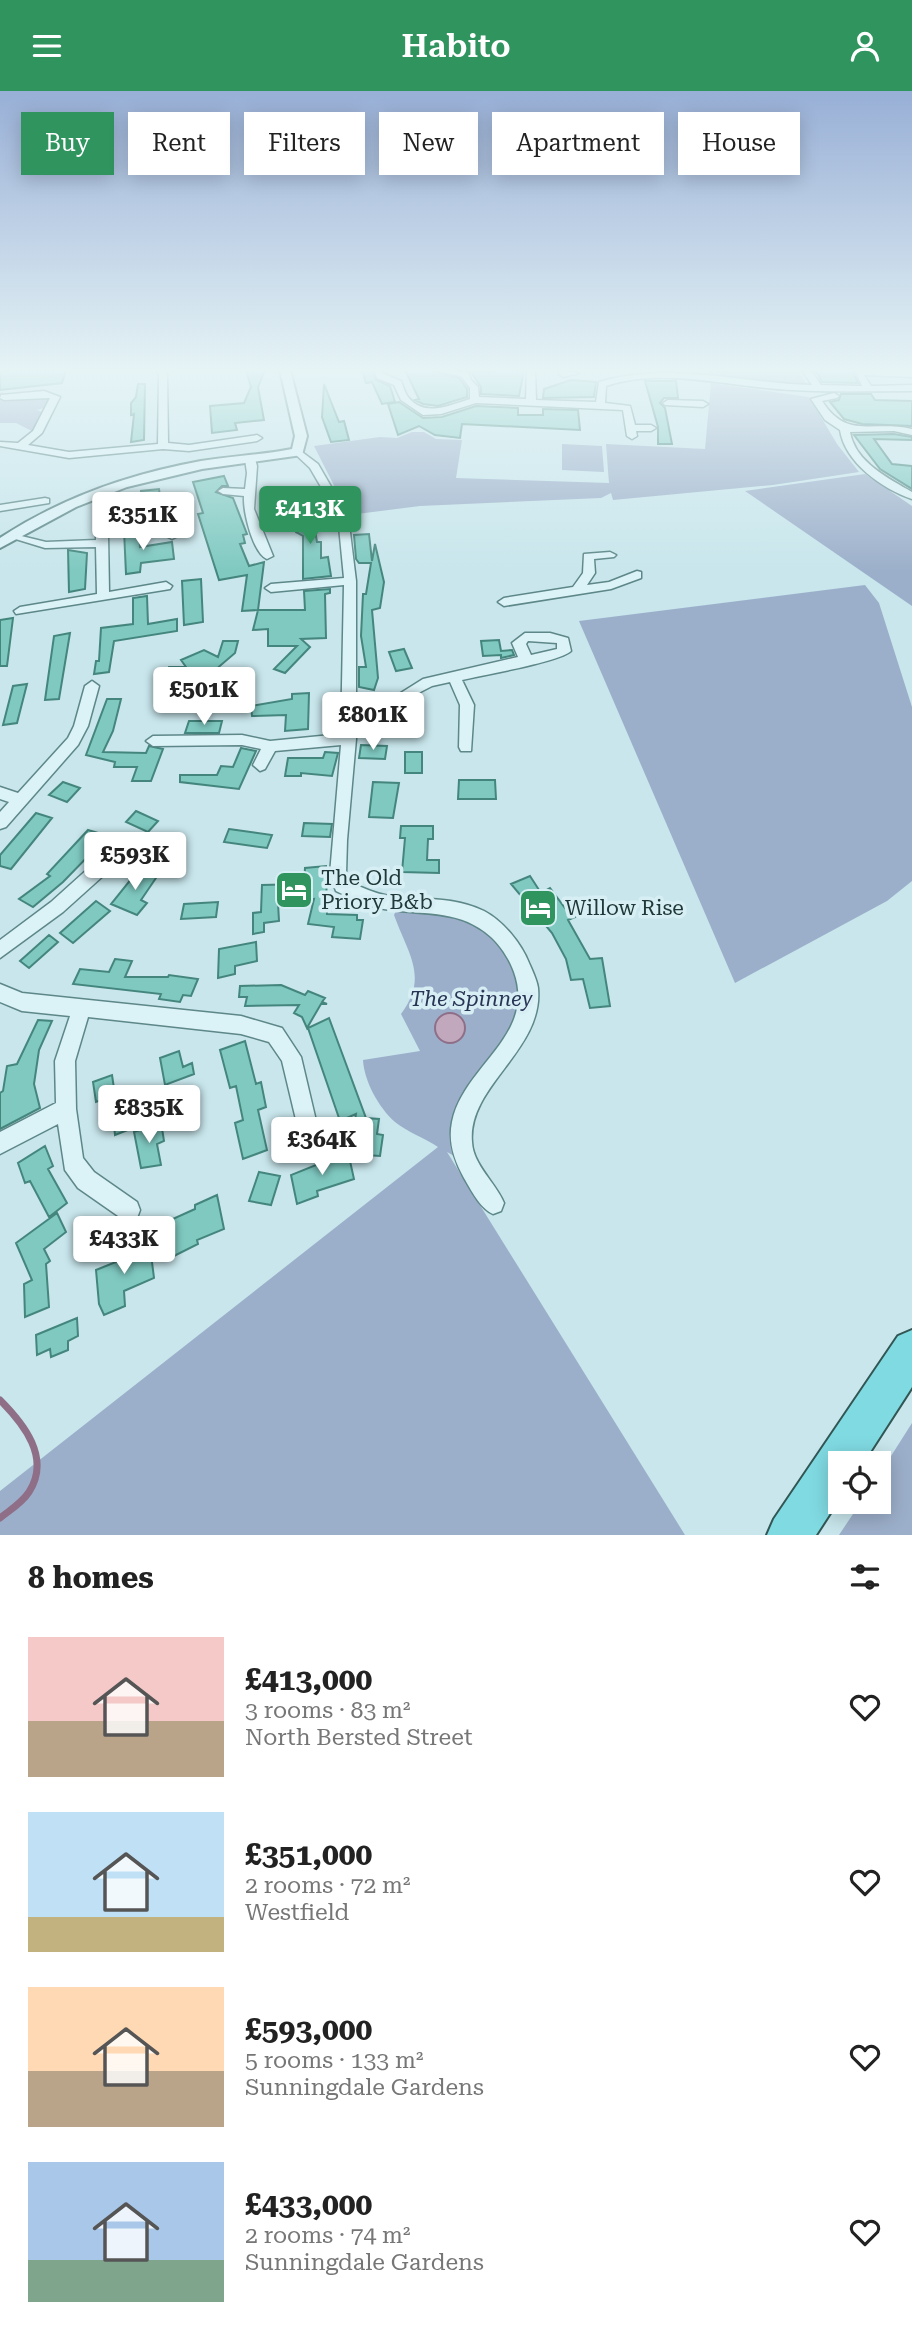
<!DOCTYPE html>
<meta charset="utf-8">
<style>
:root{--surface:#fff;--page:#f6f6f6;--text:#222;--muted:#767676;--accent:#30945f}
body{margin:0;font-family:"Roboto Serif",serif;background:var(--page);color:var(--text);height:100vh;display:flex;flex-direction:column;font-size:26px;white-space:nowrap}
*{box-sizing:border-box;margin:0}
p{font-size:23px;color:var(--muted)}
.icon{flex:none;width:38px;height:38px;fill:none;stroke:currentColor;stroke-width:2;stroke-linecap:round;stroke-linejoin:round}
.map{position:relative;height:1444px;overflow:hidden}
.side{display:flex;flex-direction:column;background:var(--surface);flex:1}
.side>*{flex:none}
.top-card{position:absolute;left:21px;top:21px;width:872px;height:63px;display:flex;gap:14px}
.tools{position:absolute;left:828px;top:1360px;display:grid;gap:14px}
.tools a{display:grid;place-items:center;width:63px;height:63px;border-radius:0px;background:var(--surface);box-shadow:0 4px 18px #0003;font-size:35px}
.price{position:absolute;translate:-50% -60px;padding:0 16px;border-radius:7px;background:#fff;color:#222;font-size:23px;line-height:46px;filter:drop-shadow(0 2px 4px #0008)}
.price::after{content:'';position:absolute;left:50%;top:42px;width:21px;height:16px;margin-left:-10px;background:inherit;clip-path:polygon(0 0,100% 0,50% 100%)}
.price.on{background:var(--accent);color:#fff}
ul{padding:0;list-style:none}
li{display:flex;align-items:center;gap:21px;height:175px;padding:0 28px}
li span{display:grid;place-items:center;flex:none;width:196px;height:140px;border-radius:0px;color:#555}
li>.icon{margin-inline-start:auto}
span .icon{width:84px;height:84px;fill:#fffc;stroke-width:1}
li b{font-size:30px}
h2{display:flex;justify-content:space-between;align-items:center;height:84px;padding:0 28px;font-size:30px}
.tag{padding:0 24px;border-radius:0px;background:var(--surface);box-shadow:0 4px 18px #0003;font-size:24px;line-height:63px}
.tag.on{background:var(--accent);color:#fff}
header{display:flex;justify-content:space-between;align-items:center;height:91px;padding:0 28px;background:var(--accent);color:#fff;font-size:32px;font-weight:600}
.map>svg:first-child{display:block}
.green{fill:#9cafca}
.water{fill:#c1a8bc;stroke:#8f6f88;stroke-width:2}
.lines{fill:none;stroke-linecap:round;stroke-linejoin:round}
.stream{stroke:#8f6f88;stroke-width:7}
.building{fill:#7fc9c1;stroke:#44867d;stroke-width:2}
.minor-casing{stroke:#5d8788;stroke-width:3}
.tertiary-casing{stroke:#5d8788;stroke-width:4}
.trunk-casing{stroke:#315654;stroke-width:4}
.minor{fill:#dbf2f7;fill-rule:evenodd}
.tertiary{fill:#dbf2f7;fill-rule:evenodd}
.trunk{fill:#80dae2;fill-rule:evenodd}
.labels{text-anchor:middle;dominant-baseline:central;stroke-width:7;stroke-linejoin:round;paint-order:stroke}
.poi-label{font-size:21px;fill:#203938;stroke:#d7eff4;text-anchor:start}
.park-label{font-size:21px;font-style:italic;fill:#283454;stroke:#d7eff4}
</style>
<header><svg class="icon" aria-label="menu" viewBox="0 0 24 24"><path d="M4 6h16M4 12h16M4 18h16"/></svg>Habito<svg class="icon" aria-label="person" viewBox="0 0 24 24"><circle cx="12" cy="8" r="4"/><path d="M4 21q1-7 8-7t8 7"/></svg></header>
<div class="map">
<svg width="912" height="1444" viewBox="0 0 912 1444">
<rect width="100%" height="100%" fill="#c8e6ec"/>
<path class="green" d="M706 279H797L806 292 777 293 712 285Z
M711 292 809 306 837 353 859 381 773 394 613 409 611 402 601 407 420 415 349 424 314 355 380 346 397 347 412 341H424L436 348 462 349 456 387 609 392 606 353 705 358Z
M3 301 2 308 51 307 50 315 37 319 44 322 34 341 16 332H0V302Z
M562 353 602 355 604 381 562 379Z
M865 383 912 415V515L745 400Z
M865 494 879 512 912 616V790L887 810 735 892 579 530Z
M400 811 444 813 501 843 529 909 478 999 467 1072 447 1061 685 1444H0V1400L438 1056C425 1047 407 1041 395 1031 379 1017 364 990 363 969L420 960 401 923C429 886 408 863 394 824Z
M912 1332V1444H839L861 1411 878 1410 879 1384Z"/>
<path class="water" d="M435 937a15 15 0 1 1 30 0a15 15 0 1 1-30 0Z"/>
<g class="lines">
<path class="stream" d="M0 1309C24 1333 51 1367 29 1401 22 1412 10 1419 0 1427"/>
</g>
<path class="building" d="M13 279H66L62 292 0 299V281Z
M246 279H265L258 296 264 329 235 332 237 339 212 342 210 315 244 312 251 296Z
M362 279H372L376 289 390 295 395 311 382 313 372 291 366 292Z
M405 279H429L459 287 467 298V306L438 315 423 313 415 309 419 308Z
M492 279H524L519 305 481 303V296L471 281H492Z
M815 279H852L858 292 822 291Z
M571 289 596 291 594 306 543 307 544 298Z
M645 290H676L678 307H664L660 312 665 317 672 353H658V336Z
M138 293H145L144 349 131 351 134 323 131 324V312L136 306Z
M324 293 339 331 344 330 349 349 331 351 322 326Z
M841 303H871L875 309 912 310V335L862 333 844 328 830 311 839 309Z
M399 311 423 327 442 326 476 315 518 317V324H543V318L578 319 580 339 462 333 460 347 435 344 419 335 398 344 388 313Z
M894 343 912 346V349L874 348 892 373 912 375V398L880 378 854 344Z
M224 385 228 395H222L216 401 233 407 247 443 243 444 245 452 240 453 249 475 264 471 258 519 242 520 247 484 219 489 198 423 203 422 193 391Z
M159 398 162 421 124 427V422L116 423V412L142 409 141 400Z
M306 415 313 427 317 451H321V467L328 466 331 485 303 488V445L296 441 292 418Z
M139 437 140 456 172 451 174 468 141 472 140 481 126 483 124 439Z
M369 443 372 470 375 453 384 491 380 517 372 519 378 587 374 599 359 596V576H366L361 545 363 503H366L371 472H359L356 468 354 444Z
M68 459 87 462 85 498 69 501Z
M201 488 203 531 184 534 182 490Z
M330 498V502L325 503 326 547 301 548 310 556 285 582 274 578 297 555H268V538L253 539 258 519H305L304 500Z
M147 505 148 533 177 528V540L114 550 109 581 94 583 96 570H99L101 537 133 533V507Z
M13 527 7 575H0V529Z
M70 542 59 608 45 609 54 545Z
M499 549 501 560 512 559 514 564 501 567V564L483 565 481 550Z
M223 550H238L235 562 214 580 196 588 184 583 180 596H164L169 576H186L181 569 204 559 218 566Z
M404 558 412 577 396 580 389 561Z
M27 593 17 632 3 634 13 595Z
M309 602 308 638 285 640 286 624 252 625 251 615 292 608V603Z
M107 608H121L113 640 103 661 146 662 149 655 163 658 151 690H132L137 676H114L115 671 86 664Z
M189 630H222L219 642H185Z
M361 654 387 655 385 668 359 667Z
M241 657 256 660 239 698 180 691V684H217L221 675 233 676Z
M325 661 338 662 332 685 301 682V685H285L288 667H323Z
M405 661H422V682H405Z
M459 689H495L496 708H458Z
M63 691 80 697 67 711 49 704Z
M373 691 399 692 393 727 369 726Z
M136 720 158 730 148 741 126 731Z
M36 722 52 727 11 778 0 775V764Z
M304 732 332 733 330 746 302 745Z
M401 735H433V748H428L427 769H439V782L402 781 405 747H400Z
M229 738 272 744 267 757 224 751Z
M88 739 105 744 98 751 101 752 63 791 33 816 19 808 50 785 47 783Z
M142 751 154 757 139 772 127 767Z
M326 775 327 823 357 824V829H363L360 848 332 846 334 836 308 833 314 808 278 812 279 830 264 832V841L253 843V822L261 821 262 794 304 793 305 777Z
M140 777 158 784 141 809 147 812 137 824 111 813Z
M530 785 541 802 550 797 565 817 568 816 575 826 568 829 590 868 602 867 610 915 590 917 583 888 571 889 566 868 552 842 511 793Z
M96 810 110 820 73 852 60 842Z
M218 811 216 826 181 828 184 813Z
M49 844 58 851 29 877 20 870Z
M256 851 257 870 235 875V883L218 887 219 858Z
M115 868 132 870 125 886H168L169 884 198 888 191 905 183 904 180 911 159 908 161 903 73 893 80 878 109 881Z
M281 894 305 904 308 900 325 907 322 911 327 913H321L307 937 302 926 294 922 299 914 245 915 247 906H239L240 895Z
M329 927 366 1027 379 1028 377 1043 383 1044 380 1065 350 1063 356 1023 340 1030 308 937Z
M38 929 52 930 39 959 34 993 40 1017 0 1038V1002L3 1000 7 975 17 973Z
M245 950 256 993 261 991 266 1016 258 1019 267 1059 243 1068 235 1032 243 1029 236 995 230 997 220 959Z
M179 960 183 976 192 972 194 983 165 994 160 967Z
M112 984 115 1004 96 1011 93 991Z
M133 1016 135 1036 115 1044 113 1024Z
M161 1031 164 1050 157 1053 161 1074 141 1077 134 1041Z
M45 1055 53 1075 48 1078 67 1112 49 1126 30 1090 25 1092 18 1072Z
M348 1061 354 1088 317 1100 318 1105 297 1113 291 1084Z
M259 1081 280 1085 271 1114 249 1110Z
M217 1104 224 1138 197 1149 198 1153 174 1165 166 1131 195 1118V1114Z
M57 1122 66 1141 44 1158 50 1170 46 1173 49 1216 25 1226 24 1193 32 1189 16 1152Z
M149 1147 154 1187 124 1200 125 1215 104 1224 99 1213 96 1179 126 1167 124 1157Z
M77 1227 78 1245 68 1250V1259L51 1266 50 1258 37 1264 36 1244Z"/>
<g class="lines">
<defs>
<path id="minor" d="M156 279H164L167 284 168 352 189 354 257 344 262 347 257 350 189 360 163 358 69 367 0 355V351L18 352 33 340 50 307 4 309 0 307 1 304 44 300 60 306 42 342 28 354 69 361 158 353 159 284Z
M374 279H382L384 283 401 290C403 295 405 302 408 306 425 327 450 314 470 308V297L461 285 432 279 468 281 471 289 478 296 479 306 526 308 527 279H535L536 309 596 311 599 291C669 270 740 292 812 294L802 279H810L821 294 862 295 855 279 912 280V286L864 284 871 295 912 294V300C864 300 815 302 766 297 713 292 659 278 606 295L605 312 630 315 635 334H651L656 337 651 340H636L637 345 632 348 627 345 623 319 476 312 441 323 423 324 401 309 394 294 377 287Z
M559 279 579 282 563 286 559 283Z
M834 302 839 305 837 307 822 310C847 349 872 329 912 338V344L894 340 850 341C855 371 888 387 912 401V408C883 398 845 372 840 339L825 329 811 308Z
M668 309 703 310 708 313 703 316 665 314 663 312Z
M298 358 318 373 348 425 356 490V648L347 749 346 783 349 790C362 797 374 802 389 805 421 809 453 805 484 820 503 830 521 852 529 872 532 879 537 889 538 897 544 959 467 995 472 1051 473 1074 496 1092 504 1112L501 1120 493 1123C480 1117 471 1099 464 1087 454 1069 448 1051 452 1031 463 975 537 945 514 881 510 869 500 854 491 846 461 819 428 824 391 819 371 817 354 809 336 800L330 783 341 654 275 660 265 678 260 680 253 674 261 658 242 654 153 655 146 650 153 645 242 644 270 650 341 643 344 494 271 501 265 497 271 493 344 487 338 425 310 377 293 361Z
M250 365 255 368 257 375 254 418 273 465 267 468C253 462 243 421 244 405L223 403 218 400 223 397 245 398 247 382 245 368Z
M45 407 49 408V412L0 420V414Z
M170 424 176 427 178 445 172 448 166 445 165 431 102 439 96 436 102 433Z
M102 440 108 443 109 501 166 491 172 495 170 498 16 523 14 520 20 516 97 503 96 456 45 457 9 446V442L46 451 96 449V443Z
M610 461 616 464 614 466 594 468 595 482 587 494 609 491 637 480 641 481V487L611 498 504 515 498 511 504 507 573 496 583 482 584 463Z
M525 542H550L568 547 571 560C559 571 483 584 462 589L474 614 471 660H461L459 656 460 614 450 591 432 595 403 610 396 605 423 588 518 566 512 552ZM528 550 557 552V558L531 564 526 553Z
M92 590 99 595 88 635 78 654 6 736 0 738V721L9 711 0 708V696L18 702 68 647 74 635 85 595Z
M107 764 113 766 115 771 113 776 63 821 0 867V849L51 811 101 766Z
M0 893 22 902 241 925 282 937 301 966 321 1051 317 1058 310 1062 303 1058 282 970 269 951 241 943 88 926 75 970 76 1018 83 1067 94 1081 137 1111 140 1119 137 1127 129 1130 121 1127 78 1097 65 1079 58 1033 0 1063V1041L56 1012 55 970 70 925 22 920 0 911Z"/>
<path id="tertiary" d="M280 279H290L307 345 302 364 202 378 127 396 76 416 0 457V447C61 407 129 383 201 370 231 365 262 364 292 358L295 345Z"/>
<path id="trunk" d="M912 1239V1296L863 1372H840V1407L816 1444H767L774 1428 898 1245Z"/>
</defs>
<use href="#minor" class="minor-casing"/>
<use href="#tertiary" class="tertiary-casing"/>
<use href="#trunk" class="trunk-casing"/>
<use href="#minor" class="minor"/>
<use href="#tertiary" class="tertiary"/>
<use href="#trunk" class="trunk"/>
</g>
<linearGradient id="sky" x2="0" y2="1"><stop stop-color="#98afd6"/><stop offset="0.58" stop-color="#e6f4f6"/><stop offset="1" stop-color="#e6f4f6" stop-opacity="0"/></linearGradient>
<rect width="912" height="481" fill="url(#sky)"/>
<defs>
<symbol id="hotel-square" viewBox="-11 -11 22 22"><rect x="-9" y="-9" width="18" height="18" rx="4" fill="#30945f" stroke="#d7eff4"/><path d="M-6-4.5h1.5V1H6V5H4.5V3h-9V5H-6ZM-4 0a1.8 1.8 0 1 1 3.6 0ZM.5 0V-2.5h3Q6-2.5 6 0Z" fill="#fff"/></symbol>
</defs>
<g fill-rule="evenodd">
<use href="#hotel-square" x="272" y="777" width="44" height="44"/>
<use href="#hotel-square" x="516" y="795" width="44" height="44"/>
</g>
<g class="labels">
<g class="poi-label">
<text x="321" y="787">The Old<tspan x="321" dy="24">Priory B&amp;b</tspan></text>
<text x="565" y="817">Willow Rise</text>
</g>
<g class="park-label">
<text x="471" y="908">The Spinney</text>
</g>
</g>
</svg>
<div class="tools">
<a><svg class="icon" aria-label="locate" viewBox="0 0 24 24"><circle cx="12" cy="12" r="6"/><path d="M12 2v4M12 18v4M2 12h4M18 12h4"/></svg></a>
</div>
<b class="price on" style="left:310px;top:455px">£413K</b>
<b class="price" style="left:143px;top:461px">£351K</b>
<b class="price" style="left:204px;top:636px">£501K</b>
<b class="price" style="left:373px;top:661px">£801K</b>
<b class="price" style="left:135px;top:801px">£593K</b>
<b class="price" style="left:149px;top:1054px">£835K</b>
<b class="price" style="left:322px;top:1086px">£364K</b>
<b class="price" style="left:124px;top:1185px">£433K</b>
<div class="top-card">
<a class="tag on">Buy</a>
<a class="tag">Rent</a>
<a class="tag">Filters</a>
<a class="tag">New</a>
<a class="tag">Apartment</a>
<a class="tag">House</a>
</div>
</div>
<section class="side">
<h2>8 homes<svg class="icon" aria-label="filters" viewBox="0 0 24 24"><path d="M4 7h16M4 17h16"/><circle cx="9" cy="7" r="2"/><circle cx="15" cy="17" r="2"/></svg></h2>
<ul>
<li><span style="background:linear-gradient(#f6c9c9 60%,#b9a48a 0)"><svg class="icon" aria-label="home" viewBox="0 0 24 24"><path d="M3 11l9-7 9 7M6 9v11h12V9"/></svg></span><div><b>£413,000</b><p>3 rooms · 83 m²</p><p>North Bersted Street</p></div><svg class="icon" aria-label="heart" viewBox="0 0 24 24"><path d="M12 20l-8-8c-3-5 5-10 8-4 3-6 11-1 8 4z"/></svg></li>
<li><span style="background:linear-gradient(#bfe0f5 75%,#c2b280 0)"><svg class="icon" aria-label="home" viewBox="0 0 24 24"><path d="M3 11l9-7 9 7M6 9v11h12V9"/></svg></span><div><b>£351,000</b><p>2 rooms · 72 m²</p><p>Westfield</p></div><svg class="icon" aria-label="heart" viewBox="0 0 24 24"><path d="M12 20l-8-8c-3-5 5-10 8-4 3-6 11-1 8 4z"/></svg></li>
<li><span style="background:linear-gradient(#ffd9b3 60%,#b9a48a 0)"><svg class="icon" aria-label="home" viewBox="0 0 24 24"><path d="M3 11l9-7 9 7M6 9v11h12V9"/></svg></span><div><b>£593,000</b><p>5 rooms · 133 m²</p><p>Sunningdale Gardens</p></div><svg class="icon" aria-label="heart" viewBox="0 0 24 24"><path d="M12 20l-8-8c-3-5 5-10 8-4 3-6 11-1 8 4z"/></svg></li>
<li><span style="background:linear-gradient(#a9c7e8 70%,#7fa58c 0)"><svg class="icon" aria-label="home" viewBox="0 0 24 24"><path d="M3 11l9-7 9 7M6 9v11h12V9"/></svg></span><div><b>£433,000</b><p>2 rooms · 74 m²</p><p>Sunningdale Gardens</p></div><svg class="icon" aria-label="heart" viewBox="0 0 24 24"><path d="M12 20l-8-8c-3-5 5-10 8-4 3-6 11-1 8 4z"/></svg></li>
</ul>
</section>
